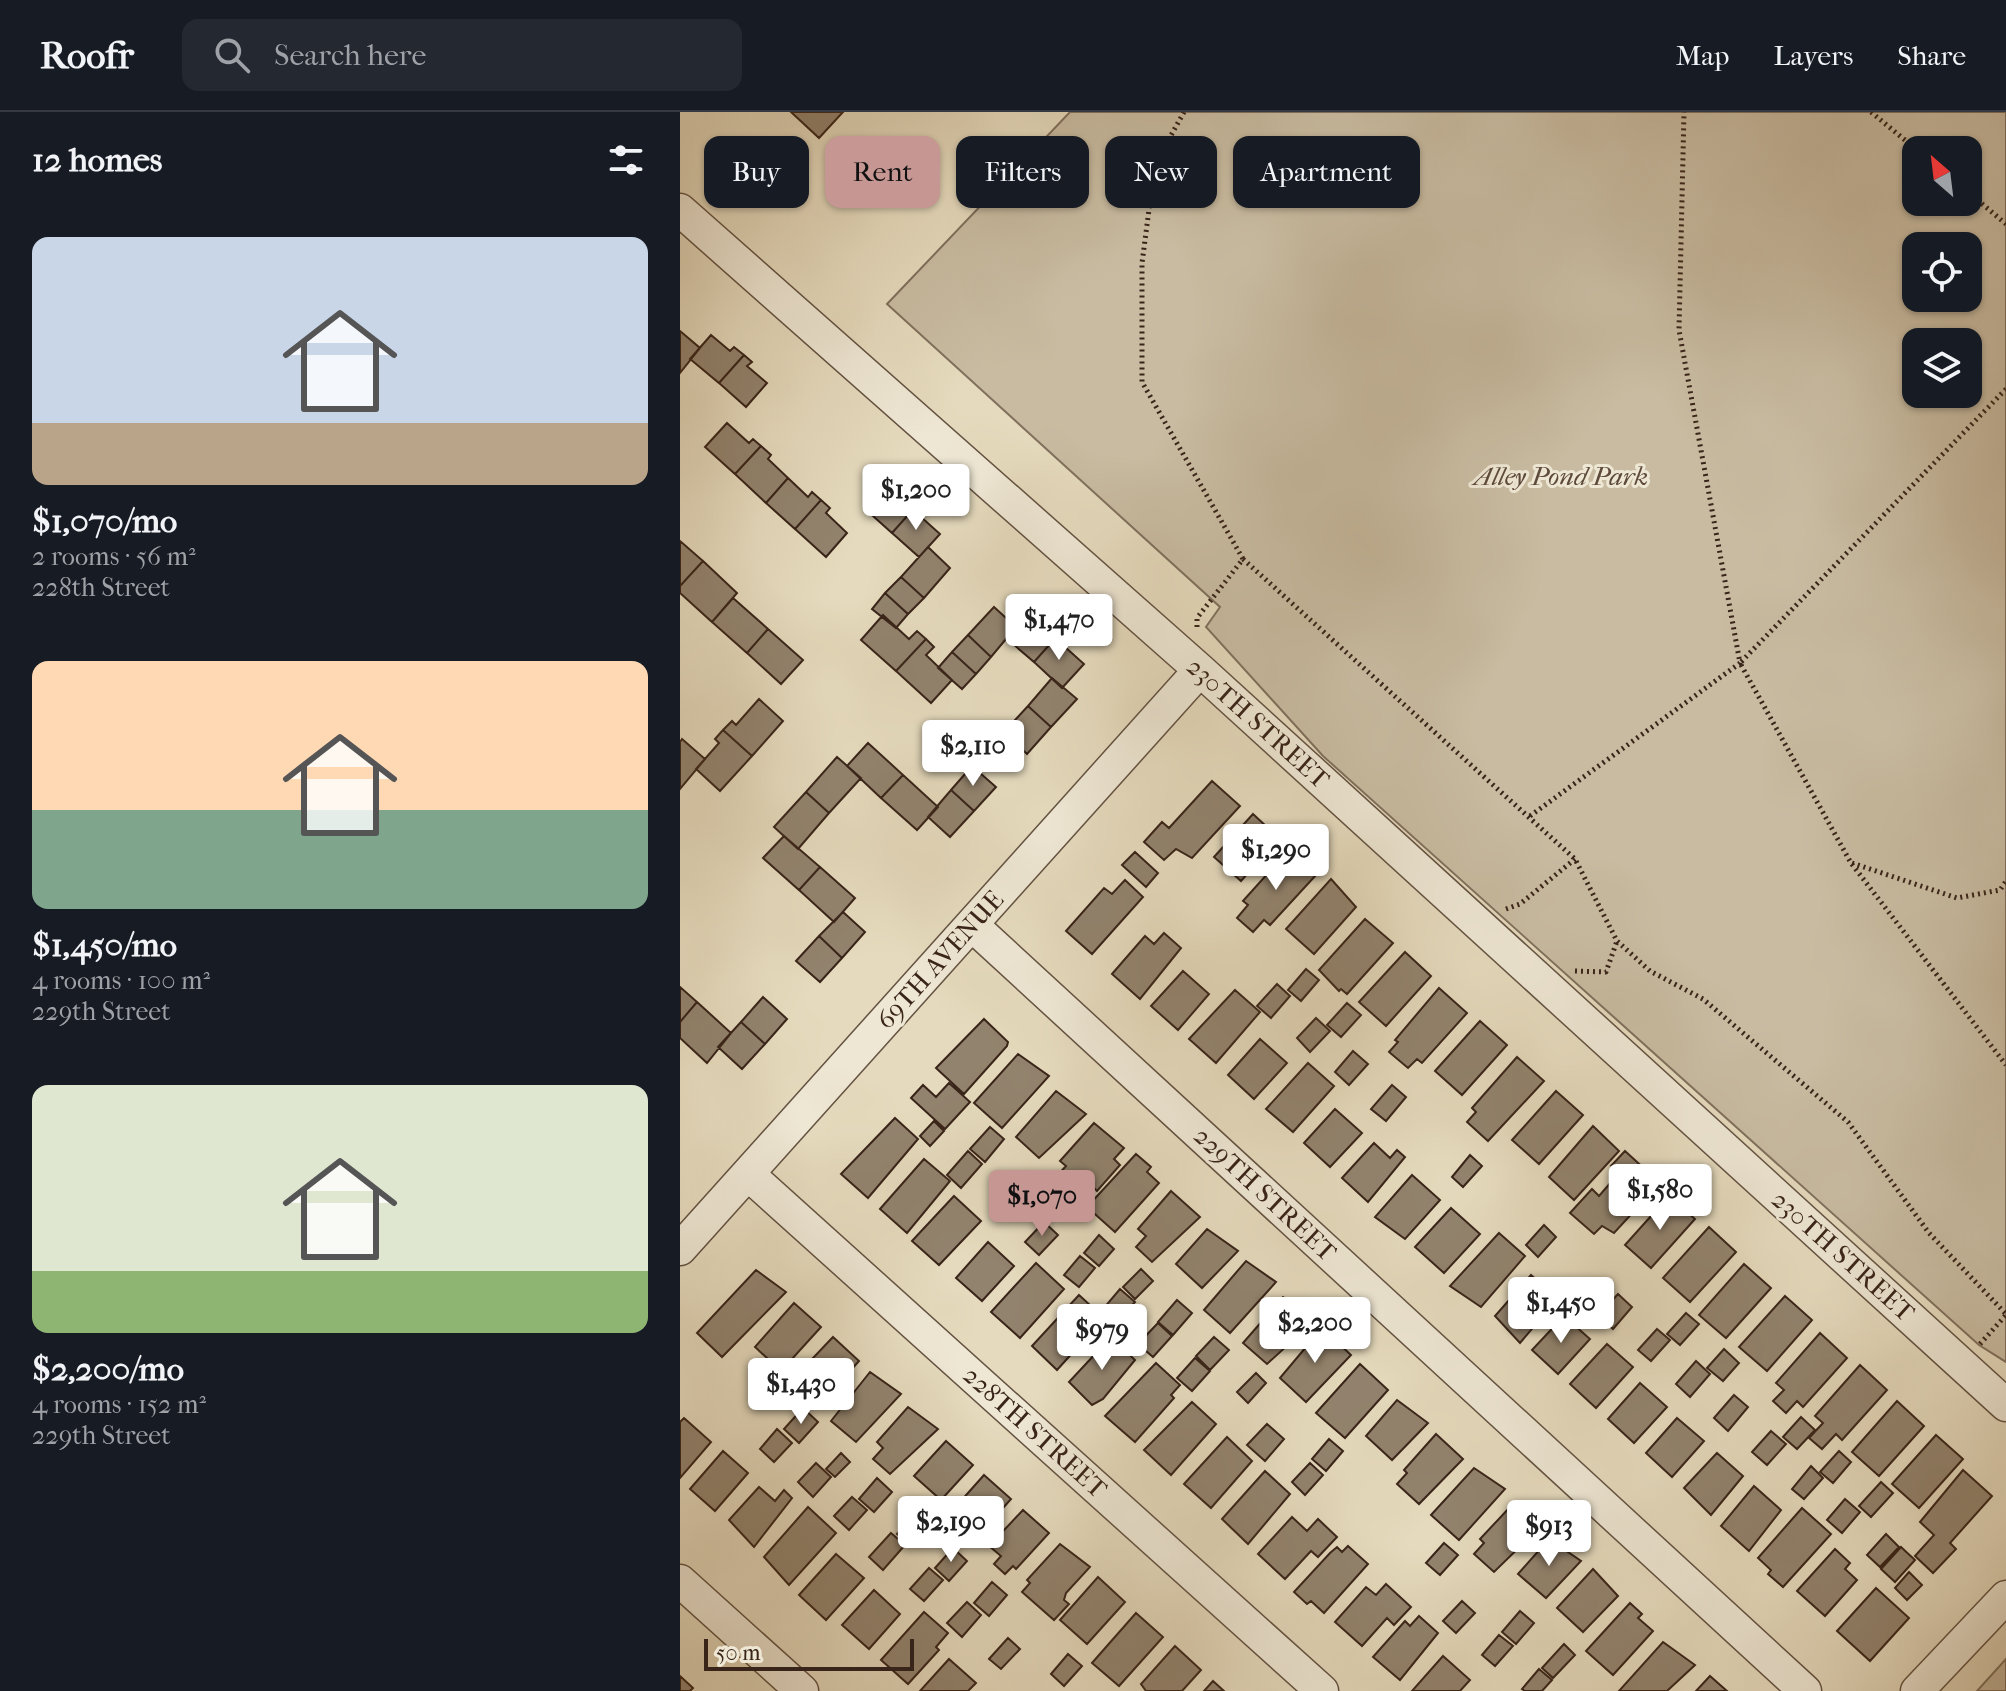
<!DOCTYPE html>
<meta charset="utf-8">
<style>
:root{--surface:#171b24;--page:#242831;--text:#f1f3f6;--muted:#9ea1a6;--line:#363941;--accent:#c59692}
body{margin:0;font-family:"IM FELL French Canon",serif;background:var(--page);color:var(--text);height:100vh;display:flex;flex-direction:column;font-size:30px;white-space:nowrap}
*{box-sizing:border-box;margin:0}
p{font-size:26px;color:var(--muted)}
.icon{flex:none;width:44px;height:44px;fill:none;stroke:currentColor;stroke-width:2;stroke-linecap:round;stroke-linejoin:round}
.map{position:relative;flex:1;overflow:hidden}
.drawer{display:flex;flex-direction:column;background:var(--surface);width:680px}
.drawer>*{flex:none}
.hud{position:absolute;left:24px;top:24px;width:760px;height:72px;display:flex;gap:16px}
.needle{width:52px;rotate:332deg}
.controls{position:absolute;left:1222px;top:24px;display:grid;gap:16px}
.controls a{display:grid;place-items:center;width:80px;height:80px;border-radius:16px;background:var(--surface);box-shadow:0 2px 6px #0004;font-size:40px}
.scale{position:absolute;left:24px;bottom:20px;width:210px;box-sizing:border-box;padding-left:8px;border:4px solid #392419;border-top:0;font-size:22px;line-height:28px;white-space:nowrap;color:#392419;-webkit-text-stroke:6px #eee7d4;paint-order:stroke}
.price{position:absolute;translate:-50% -68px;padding:0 18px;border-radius:8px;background:#fff;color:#222;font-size:26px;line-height:52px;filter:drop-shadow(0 2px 4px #0008)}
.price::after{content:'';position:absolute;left:50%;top:48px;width:24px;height:18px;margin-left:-12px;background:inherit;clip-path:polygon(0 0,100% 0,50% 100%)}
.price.selected{background:var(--accent);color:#111}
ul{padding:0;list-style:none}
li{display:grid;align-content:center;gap:16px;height:424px;padding:0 32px}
li span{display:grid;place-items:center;height:248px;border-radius:16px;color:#555}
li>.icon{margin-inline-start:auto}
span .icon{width:144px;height:144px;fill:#fffc;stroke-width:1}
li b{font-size:34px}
h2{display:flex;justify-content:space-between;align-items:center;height:96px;padding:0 32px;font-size:34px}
.tag{padding:0 28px;border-radius:16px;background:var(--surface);box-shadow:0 2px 6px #0004;font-size:28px;line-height:72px}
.tag.selected{background:var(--accent);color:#111}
header{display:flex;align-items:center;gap:48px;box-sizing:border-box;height:112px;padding:0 40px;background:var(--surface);border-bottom:2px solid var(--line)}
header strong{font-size:38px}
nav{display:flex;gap:44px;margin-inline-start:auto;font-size:28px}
.search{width:560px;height:72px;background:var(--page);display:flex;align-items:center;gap:20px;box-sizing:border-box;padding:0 28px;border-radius:16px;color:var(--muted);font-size:30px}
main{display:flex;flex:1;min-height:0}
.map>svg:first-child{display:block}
.green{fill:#c8bba1;stroke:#80705d;stroke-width:2;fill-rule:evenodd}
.building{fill:#92836e;stroke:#392419;stroke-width:2}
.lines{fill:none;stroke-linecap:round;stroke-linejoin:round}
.minor-casing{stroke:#645242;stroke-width:35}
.path{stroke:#392419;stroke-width:5;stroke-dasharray:2 4;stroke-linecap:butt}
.minor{stroke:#eee7d4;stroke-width:32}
.labels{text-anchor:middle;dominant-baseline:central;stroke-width:6;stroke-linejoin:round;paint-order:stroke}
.park-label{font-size:26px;font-style:italic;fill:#5d4a3b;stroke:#eee7d4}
.street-label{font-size:26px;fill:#392419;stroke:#eee7d4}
</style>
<header>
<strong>Roofr</strong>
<div class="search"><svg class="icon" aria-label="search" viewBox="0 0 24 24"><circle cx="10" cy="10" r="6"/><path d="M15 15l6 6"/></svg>Search here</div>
<nav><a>Map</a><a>Layers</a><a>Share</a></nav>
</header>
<main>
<section class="drawer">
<h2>12 homes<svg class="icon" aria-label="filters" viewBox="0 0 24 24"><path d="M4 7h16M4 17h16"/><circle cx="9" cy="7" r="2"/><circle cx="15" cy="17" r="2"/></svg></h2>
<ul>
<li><span style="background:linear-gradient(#c9d6e8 75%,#b9a48a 0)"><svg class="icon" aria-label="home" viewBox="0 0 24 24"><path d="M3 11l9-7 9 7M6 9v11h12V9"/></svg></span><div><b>$1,070/mo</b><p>2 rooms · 56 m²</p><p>228th Street</p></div></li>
<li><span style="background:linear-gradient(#ffd9b3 60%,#7fa58c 0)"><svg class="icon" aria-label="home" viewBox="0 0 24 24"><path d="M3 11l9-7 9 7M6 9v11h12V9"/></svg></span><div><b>$1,450/mo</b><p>4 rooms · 100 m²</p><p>229th Street</p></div></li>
<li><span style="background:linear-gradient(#dfe7d0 75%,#8fb573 0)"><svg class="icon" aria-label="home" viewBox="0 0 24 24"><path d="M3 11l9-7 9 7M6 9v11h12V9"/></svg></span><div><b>$2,200/mo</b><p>4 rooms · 152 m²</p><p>229th Street</p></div></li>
</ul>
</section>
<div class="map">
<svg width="1326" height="1579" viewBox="0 0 1326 1579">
<rect width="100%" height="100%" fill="#e5dabd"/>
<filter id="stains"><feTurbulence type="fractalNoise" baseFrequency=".0025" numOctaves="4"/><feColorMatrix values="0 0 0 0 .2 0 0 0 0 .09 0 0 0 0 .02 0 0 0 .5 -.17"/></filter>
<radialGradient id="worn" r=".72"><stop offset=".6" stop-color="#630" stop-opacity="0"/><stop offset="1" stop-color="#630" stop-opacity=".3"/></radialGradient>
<path class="green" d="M390 0H1326V1250L1299 1233 643 644 526 515 540 495 207 192ZM1288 38V90H1236V38ZM1288 134V186H1236V134ZM1288 230V282H1236V230Z
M1326 1547V1579H1297Z"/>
<path class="building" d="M111 0H163L139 26Z
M0 219 20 236 0 261Z
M31 223 50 239 54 235 64 243 39 271 10 247Z
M64 243 72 250 67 254 87 271 66 295 39 271Z
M47 311 69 331 73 327 81 334 55 362 25 335Z
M81 334 91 343 88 347 108 366 86 391 55 362Z
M108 366 128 385 132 380 141 388 115 417 86 391Z
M205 372 224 389 228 385 237 393 212 421 184 396Z
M141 388 150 396 146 401 167 421 146 445 115 417Z
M237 393 245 400 241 405 260 422 239 445 212 421Z
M0 429 23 449 0 474Z
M248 435 270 456 244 486 221 465Z
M23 449 57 481 32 510 0 481V474Z
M221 465 244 486 228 502 205 481Z
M205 481 228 502 216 516 192 497Z
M53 486 88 517 67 541 32 510Z
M314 495 336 515 311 545 288 523Z
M348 501 367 519 371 515 379 522 354 550 326 526Z
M203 503 229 527 237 519 246 527 216 559 181 528Z
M88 517 123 548 101 572 67 541Z
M379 522 389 531 385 535 404 552 382 576 354 550Z
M288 523 311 545 296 562 272 540Z
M246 527 254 535 246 543 272 568 251 591 216 559Z
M272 540 296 562 282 577 258 556Z
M372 566 397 587 371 615 348 594Z
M79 587 103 609 72 644 43 618 52 609 56 613Z
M348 594 371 615 347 642 324 620Z
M43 618 72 644 40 679 16 657 39 631 35 627Z
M2 627 25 647 0 677V630Z
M188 631 223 663 201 686 167 654Z
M157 645 181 666 149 701 126 680Z
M292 654 316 675 294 699 271 678Z
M223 663 258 695 237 718 201 686Z
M532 669 560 694 512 746 496 737 484 748 464 730 482 710 489 716Z
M271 678 294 699 270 725 248 705Z
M126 680 149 701 118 737 94 715Z
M573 702 599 726 561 769 534 745Z
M104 724 140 755 119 778 83 746Z
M608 739 636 763 590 813 584 808 573 820 557 806 568 793 563 789Z
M455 740 478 761 466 775 442 753Z
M140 755 175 786 154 810 119 778Z
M651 767 676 795 634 842 606 817Z
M445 768 463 785 412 842 386 819 424 776 432 782Z
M163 800 185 820 162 846 139 824Z
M685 807 713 831 667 882 661 877 659 879 639 858Z
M484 821 501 836 460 887 432 862 465 824 474 832Z
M139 824 162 846 140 870 116 849Z
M725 840 751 864 706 914 679 890Z
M626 857 639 868 621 889 608 878Z
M503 859 529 882 498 918 471 894Z
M597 872 610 884 591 906 577 894Z
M0 875 17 890 0 910Z
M759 876 787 901 742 951 737 947 728 956 709 940 718 930 715 928Z
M555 878 580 900 536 951 509 927Z
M83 885 107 907 85 932 61 910Z
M17 890 51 921 27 951 0 926V910Z
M667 891 681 903 661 925 647 913Z
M636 906 650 919 630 940 617 926Z
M304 907 328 930 327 934 284 982 256 956Z
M800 909 827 933 782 983 755 959Z
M61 910 85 932 62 957 38 935Z
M580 927 607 951 574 987 548 963Z
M673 939 688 952 669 973 655 960Z
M338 942 369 964 322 1016 294 991Z
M837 945 864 969 808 1029 787 1010 796 1000 792 996Z
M628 951 654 974 613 1020 586 997Z
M269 971 290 990 265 1017 231 986 243 973 256 985Z
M712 973 726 985 706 1009 691 997Z
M376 979 406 1002 359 1046 336 1025Z
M876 979 903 1003 859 1052 832 1028Z
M655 997 682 1021 650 1055 624 1031Z
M215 1006 238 1027 188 1086 161 1062Z
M254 1009 264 1019 250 1034 240 1024Z
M414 1011 444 1036 434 1047 440 1053 417 1079 408 1070 396 1083 376 1065 386 1054 380 1049Z
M913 1014 939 1039 894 1088 869 1065Z
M310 1015 324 1027 305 1050 290 1037Z
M694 1031 710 1046 717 1038 725 1045 688 1090 662 1066Z
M288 1039 302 1052 281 1076 267 1063Z
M945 1039 980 1071 934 1121 922 1114 914 1122 890 1101 912 1077 919 1084 939 1061 931 1054Z
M456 1042 471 1055 467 1060 479 1071 435 1120 407 1095Z
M790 1043 802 1054 783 1075 772 1065Z
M244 1047 270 1069 227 1121 200 1097Z
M732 1063 760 1088 725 1127 695 1105Z
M491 1079 520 1105 472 1150 456 1135 466 1124 458 1117Z
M274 1084 301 1109 259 1153 232 1129Z
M989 1084 1015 1107 971 1156 945 1133Z
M771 1096 800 1122 764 1161 735 1135Z
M364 1110 378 1123 359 1143 345 1130Z
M864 1113 876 1125 858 1145 846 1133Z
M1029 1115 1056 1140 1010 1190 983 1166Z
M527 1117 558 1139 522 1176 496 1152Z
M819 1121 845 1144 801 1195 770 1174Z
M419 1123 434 1137 419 1154 404 1141Z
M308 1130 334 1154 302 1189 276 1166Z
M400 1144 415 1156 399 1175 384 1163Z
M566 1149 596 1170 550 1221 524 1198Z
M356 1151 384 1177 340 1226 311 1200Z
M1064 1152 1091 1176 1046 1226 1019 1203Z
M461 1157 473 1169 455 1187 443 1175Z
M76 1158 106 1180 42 1245 17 1221Z
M851 1163 878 1186 840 1231 815 1204Z
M440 1177 455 1190 438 1209 423 1197Z
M938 1182 952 1195 933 1217 918 1204Z
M399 1183 424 1206 377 1258 352 1234Z
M1105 1184 1132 1208 1087 1259 1059 1235Z
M603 1185 629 1204 631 1212 587 1252 563 1231Z
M497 1188 512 1201 493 1223 478 1210Z
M114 1191 141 1215 101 1259 75 1235Z
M1006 1201 1019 1212 1000 1233 987 1222Z
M884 1204 910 1227 878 1262 852 1238Z
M478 1211 492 1224 473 1245 458 1232Z
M642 1216 671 1243 626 1290 600 1266Z
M977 1217 990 1228 971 1249 958 1238Z
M1140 1221 1167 1246 1123 1295 1117 1289 1106 1301 1093 1289 1104 1278 1096 1271Z
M153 1225 179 1249 142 1290 115 1265Z
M431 1225 455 1248 423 1287 412 1293 389 1270Z
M534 1225 549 1238 530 1258 516 1244Z
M927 1232 953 1255 916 1296 890 1272Z
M1044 1237 1059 1251 1043 1269 1027 1256Z
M515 1246 530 1259 512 1279 497 1266Z
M1016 1249 1030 1262 1010 1285 996 1272Z
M476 1251 500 1273 491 1283 494 1286 455 1330 425 1304Z
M680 1252 708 1278 665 1326 636 1301Z
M1180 1253 1207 1278 1162 1328 1156 1322 1142 1337 1129 1326 1143 1311 1135 1304Z
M190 1260 221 1282 176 1330 151 1309Z
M576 1261 586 1271 568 1291 557 1280Z
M960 1271 987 1295 954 1331 928 1307Z
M1054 1283 1068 1295 1048 1319 1034 1306Z
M717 1288 748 1311 712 1348 686 1324Z
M1217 1289 1244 1314 1199 1364 1172 1340Z
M512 1290 536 1312 491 1363 464 1338Z
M228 1295 258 1317 210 1362 193 1347 203 1336 197 1330Z
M123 1296 138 1310 119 1331 104 1317Z
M1121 1305 1135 1318 1117 1337 1103 1325Z
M4 1306 31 1330 0 1366V1310Z
M997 1306 1024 1329 992 1365 966 1341Z
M587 1312 604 1327 585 1349 567 1333Z
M97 1317 112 1331 94 1350 80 1337Z
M1091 1319 1106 1332 1087 1353 1072 1340Z
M756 1322 783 1347 739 1392 717 1372 727 1361 724 1358Z
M1256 1323 1283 1347 1239 1396 1212 1372Z
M547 1325 572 1349 531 1396 504 1372Z
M649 1327 663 1339 646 1359 632 1347Z
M266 1329 293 1353 261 1388 234 1364Z
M43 1339 68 1361 35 1399 10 1377Z
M1159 1339 1171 1350 1153 1371 1140 1360Z
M161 1341 170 1350 155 1365 146 1357Z
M1037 1341 1063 1364 1031 1403 1004 1376Z
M136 1351 151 1365 133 1385 118 1370Z
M630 1351 643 1363 625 1383 612 1370Z
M1131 1354 1143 1366 1124 1387 1112 1377Z
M794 1356 825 1377 779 1428 751 1403Z
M1283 1358 1312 1384 1270 1431 1276 1437 1253 1461 1235 1444 1254 1423 1240 1410Z
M585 1359 610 1382 568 1432 542 1407Z
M304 1363 331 1387 299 1423 272 1399Z
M197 1366 212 1380 194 1400 179 1387Z
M1201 1370 1213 1381 1191 1405 1179 1394Z
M1074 1374 1101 1398 1069 1439 1041 1414Z
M79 1375 95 1389 104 1378 112 1386 74 1435 49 1408Z
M172 1385 187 1398 169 1418 154 1404Z
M1165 1387 1180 1400 1162 1421 1147 1408Z
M832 1393 858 1417 814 1460 794 1442 804 1431 800 1427Z
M128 1395 156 1421 109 1473 84 1445Z
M1122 1396 1151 1422 1103 1475 1088 1462 1091 1458 1078 1446Z
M343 1398 369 1421 336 1457 333 1454 325 1462 314 1452 321 1444 309 1434Z
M236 1401 247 1411 229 1432 217 1422Z
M612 1405 627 1419 638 1407 657 1425 638 1445 631 1439 605 1467 578 1442Z
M211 1421 225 1433 203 1458 189 1445Z
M1206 1422 1219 1435 1200 1455 1187 1443Z
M869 1427 901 1449 866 1486 838 1462Z
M764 1431 778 1443 760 1463 746 1451Z
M380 1432 410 1455 386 1481 384 1488 389 1492 374 1508 342 1480 350 1471 347 1468Z
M668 1434 688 1452 644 1501 631 1489 627 1492 614 1480 650 1441 657 1435 662 1440Z
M1221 1435 1235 1448 1215 1470 1201 1457Z
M273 1436 287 1449 269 1469 255 1456Z
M1155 1437 1170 1451 1165 1457 1177 1468 1145 1504 1117 1479Z
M156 1442 184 1466 146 1508 119 1483Z
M249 1456 263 1468 244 1489 230 1477Z
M913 1457 938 1484 903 1520 877 1496Z
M1229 1460 1242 1473 1227 1488 1215 1476Z
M418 1465 445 1490 407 1532 380 1508Z
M312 1470 327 1483 309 1504 294 1491Z
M706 1472 731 1495 714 1513 707 1506 682 1534 655 1510 686 1475 696 1483Z
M1196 1476 1229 1506 1190 1549 1157 1519Z
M194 1478 220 1502 189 1537 162 1513Z
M782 1489 795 1501 776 1521 763 1509Z
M287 1490 301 1503 282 1525 267 1511Z
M950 1491 962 1502 958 1506 973 1519 933 1563 906 1539Z
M840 1499 854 1511 836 1532 822 1520Z
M244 1500 268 1521 256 1535 259 1538 228 1572 201 1548Z
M456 1501 483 1525 439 1574 412 1551Z
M739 1504 758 1521 720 1568 693 1545 725 1509 730 1514Z
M819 1523 833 1534 815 1554 802 1543Z
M328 1526 340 1537 321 1557 309 1547Z
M983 1530 1015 1553 987 1579H939Z
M884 1532 895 1543 873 1566 862 1556Z
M495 1534 521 1558 502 1579H466L461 1572Z
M388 1542 402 1554 384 1574 371 1562Z
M763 1544 790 1568 780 1579H732Z
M269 1547 296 1571 288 1579H240Z
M859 1557 872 1568 862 1579H845L842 1577Z
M0 1564 13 1576 10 1579H0Z
M1030 1564 1047 1579H1016Z
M533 1569 544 1579H524Z"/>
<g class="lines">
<defs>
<path id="minor" d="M0 98 520 558 1326 1293
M292 813 1125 1579
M68 1062 642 1579
M0 1137 520 558
M0 1469 122 1579
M1237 1579 1326 1485"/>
</defs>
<use href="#minor" class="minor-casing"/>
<path class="path" d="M504 0 475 52 462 151V270L563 447 517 506V517
M1191 0 1237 38
M1288 80 1326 112
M1326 277 1060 551 1171 751 1326 953
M563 447 895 747 937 829 970 859 1023 887 1168 1010 1249 1121 1326 1202
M850 704 1060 551 999 218 1004 0
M1172 751 1277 786 1320 778 1326 769
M826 797 840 792 895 747
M895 859 926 860 937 829
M1300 1232 1326 1203"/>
<use href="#minor" class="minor"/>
</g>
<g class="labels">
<g class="park-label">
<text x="881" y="364">Alley Pond Park</text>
</g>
<g class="street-label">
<text transform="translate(578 611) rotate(42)">230TH STREET</text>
<text transform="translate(260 848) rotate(-48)">69TH AVENUE</text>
<text transform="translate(585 1082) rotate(43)">229TH STREET</text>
<text transform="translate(1163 1144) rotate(42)">230TH STREET</text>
<text transform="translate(355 1320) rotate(42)">228TH STREET</text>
</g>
</g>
<rect width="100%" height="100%" filter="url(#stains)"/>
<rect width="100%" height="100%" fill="url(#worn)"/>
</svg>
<div class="controls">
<a><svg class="needle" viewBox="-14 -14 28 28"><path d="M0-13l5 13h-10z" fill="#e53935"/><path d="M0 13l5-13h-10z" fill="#9ea1a6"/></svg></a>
<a><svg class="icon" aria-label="locate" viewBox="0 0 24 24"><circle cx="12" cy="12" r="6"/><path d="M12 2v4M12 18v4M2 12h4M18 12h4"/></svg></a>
<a><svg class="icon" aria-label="layers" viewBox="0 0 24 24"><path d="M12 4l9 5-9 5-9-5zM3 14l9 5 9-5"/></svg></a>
</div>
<div class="scale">50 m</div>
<b class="price" style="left:236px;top:420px">$1,200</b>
<b class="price" style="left:379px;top:550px">$1,470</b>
<b class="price" style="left:293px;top:676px">$2,110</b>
<b class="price" style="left:596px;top:780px">$1,290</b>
<b class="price" style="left:980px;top:1120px">$1,580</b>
<b class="price selected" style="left:362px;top:1126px">$1,070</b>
<b class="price" style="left:881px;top:1233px">$1,450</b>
<b class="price" style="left:635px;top:1253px">$2,200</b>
<b class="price" style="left:422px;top:1260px">$979</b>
<b class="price" style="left:121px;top:1314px">$1,430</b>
<b class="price" style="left:271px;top:1452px">$2,190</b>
<b class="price" style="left:869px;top:1456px">$913</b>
<div class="hud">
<a class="tag">Buy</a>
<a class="tag selected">Rent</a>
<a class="tag">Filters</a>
<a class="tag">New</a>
<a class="tag">Apartment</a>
</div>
</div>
</main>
